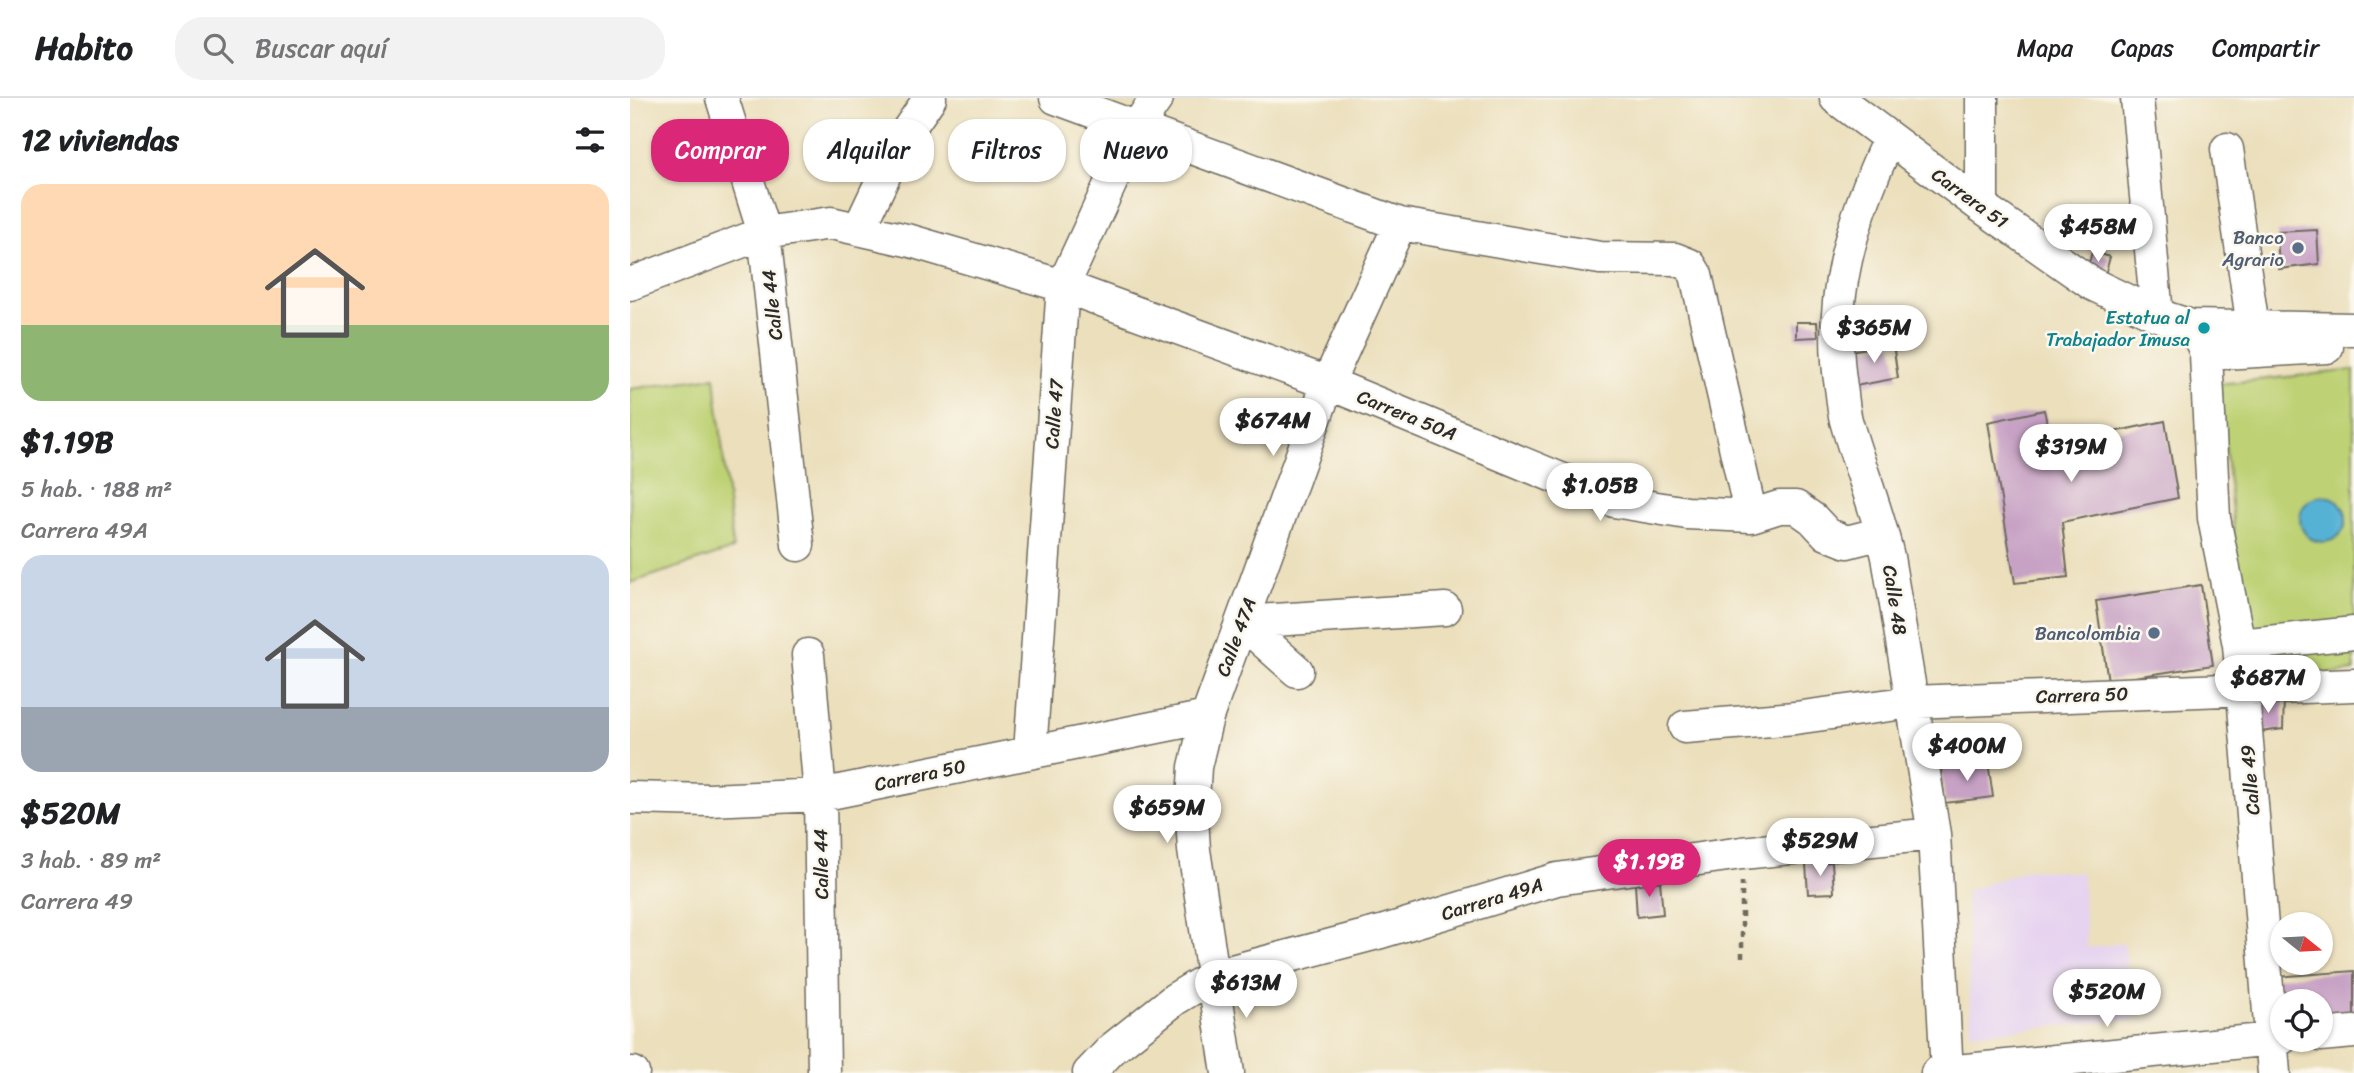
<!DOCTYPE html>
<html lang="es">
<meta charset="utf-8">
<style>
:root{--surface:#fff;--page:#f2f2f2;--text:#202124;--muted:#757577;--line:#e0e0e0;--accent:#db2777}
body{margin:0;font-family:Sriracha,sans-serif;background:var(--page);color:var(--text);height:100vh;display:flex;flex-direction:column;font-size:26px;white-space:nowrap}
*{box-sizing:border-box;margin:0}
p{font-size:23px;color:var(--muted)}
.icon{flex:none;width:38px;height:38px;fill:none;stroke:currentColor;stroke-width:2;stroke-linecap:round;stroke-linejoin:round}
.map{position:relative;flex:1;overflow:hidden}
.details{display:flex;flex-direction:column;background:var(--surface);width:630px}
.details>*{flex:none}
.hud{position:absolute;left:21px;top:21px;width:665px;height:63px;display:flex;gap:14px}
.needle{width:46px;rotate:108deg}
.fabs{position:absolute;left:1640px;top:814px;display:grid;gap:14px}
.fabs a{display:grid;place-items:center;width:63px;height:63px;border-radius:50%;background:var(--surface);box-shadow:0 2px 5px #0004;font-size:35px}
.price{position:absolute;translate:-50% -60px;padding:0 16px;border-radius:24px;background:#fff;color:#222;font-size:23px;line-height:46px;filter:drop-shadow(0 2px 4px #0008)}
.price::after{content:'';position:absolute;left:50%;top:42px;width:21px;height:16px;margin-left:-10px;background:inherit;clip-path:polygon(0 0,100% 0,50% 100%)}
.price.on{background:var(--accent);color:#fff}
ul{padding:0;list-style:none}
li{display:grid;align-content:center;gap:14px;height:371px;padding:0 21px}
li span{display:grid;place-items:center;height:217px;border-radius:21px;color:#555}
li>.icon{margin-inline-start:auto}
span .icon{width:126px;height:126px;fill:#fffc;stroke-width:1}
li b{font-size:30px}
h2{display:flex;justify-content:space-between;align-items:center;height:84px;padding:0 21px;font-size:30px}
.chip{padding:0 24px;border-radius:28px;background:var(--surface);box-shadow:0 2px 5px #0004;font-size:24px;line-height:63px}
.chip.on{background:var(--accent);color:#fff}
header{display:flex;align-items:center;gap:42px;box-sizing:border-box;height:98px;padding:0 35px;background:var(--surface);border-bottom:2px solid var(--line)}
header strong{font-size:33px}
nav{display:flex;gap:38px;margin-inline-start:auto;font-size:24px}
.search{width:490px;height:63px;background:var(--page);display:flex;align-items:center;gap:18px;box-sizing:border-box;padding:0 24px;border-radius:28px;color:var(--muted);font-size:26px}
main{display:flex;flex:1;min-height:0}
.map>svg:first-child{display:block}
.built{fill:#e6d3f0}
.green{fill:#bed174;stroke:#747e50;stroke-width:2}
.water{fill:#57b2d5;stroke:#416e80;stroke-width:2}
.building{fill:#c7a2c5}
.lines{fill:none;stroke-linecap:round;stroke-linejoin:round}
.minor-casing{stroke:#6e6a5e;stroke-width:35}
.path{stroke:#6e6a5e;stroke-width:4.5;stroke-dasharray:5 5;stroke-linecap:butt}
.minor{stroke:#fff;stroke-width:32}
.service-dot{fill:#5c6f8a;stroke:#fbf7ec;stroke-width:2.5}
.culture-dot{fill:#0f9aa8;stroke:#fbf7ec;stroke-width:2.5}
.labels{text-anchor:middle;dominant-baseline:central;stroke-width:5;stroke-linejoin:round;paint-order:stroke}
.street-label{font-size:19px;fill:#2b2b2b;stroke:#fbf7ec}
.service-label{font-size:19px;fill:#4e5e75;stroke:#fbf7ec;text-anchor:end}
.culture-label{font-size:19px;fill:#0d838f;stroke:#fbf7ec;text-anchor:end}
</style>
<header>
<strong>Habito</strong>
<div class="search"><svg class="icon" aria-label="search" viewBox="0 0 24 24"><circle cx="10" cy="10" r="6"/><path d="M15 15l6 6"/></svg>Buscar aquí</div>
<nav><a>Mapa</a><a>Capas</a><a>Compartir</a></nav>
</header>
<main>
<section class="details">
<h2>12 viviendas<svg class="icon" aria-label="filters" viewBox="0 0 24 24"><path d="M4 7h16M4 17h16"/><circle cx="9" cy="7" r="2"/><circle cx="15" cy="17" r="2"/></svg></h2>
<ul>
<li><span style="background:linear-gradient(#ffd9b3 65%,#8fb573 0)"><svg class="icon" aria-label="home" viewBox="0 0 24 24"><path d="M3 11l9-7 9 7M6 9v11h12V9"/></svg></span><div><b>$1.19B</b><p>5 hab. · 188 m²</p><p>Carrera 49A</p></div></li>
<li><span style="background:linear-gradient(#c9d6e8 70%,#9aa5b1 0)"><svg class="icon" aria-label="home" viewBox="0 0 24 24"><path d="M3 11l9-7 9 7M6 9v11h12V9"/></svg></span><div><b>$520M</b><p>3 hab. · 89 m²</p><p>Carrera 49</p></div></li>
</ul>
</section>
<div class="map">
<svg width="1724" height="975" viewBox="0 0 1724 975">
<rect width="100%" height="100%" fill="#fbf7ec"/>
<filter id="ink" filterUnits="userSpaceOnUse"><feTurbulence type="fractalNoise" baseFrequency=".0143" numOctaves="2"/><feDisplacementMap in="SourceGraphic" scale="14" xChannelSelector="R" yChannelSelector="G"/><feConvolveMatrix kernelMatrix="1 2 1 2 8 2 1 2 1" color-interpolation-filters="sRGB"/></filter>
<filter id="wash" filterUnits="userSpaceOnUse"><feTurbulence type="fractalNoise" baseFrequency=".00686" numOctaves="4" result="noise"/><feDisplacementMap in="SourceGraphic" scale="28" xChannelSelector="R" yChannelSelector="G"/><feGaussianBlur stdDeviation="1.57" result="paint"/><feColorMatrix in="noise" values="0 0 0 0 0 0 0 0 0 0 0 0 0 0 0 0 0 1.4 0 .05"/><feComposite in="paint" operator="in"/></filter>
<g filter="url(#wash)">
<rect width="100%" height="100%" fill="#ebdfbc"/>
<path class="built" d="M1399 771 1452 775 1457 850 1494 845 1505 922 1341 935 1336 793Z"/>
<path class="green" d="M1724 272V573L1619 584 1589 286Z
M85 279 103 451 0 485V291Z"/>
<path class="water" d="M1670 421a23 23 0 1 1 46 0a23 23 0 1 1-46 0Z"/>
<g id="blocks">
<path class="building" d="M1687 132 1689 166 1649 171 1647 134Z
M1462 154 1480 159 1475 177 1457 172Z
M1166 224H1187L1188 239 1166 240Z
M1263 246 1268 280 1225 288 1219 253Z
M1414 312 1422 347 1535 323 1548 400 1432 424 1438 479 1385 485 1358 324Z
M1571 487 1583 567 1478 583 1466 503Z
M1654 600 1653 631 1622 635V601Z
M1358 664 1363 699 1315 705 1311 671Z
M1202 764 1204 795 1178 796 1176 766Z
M1030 783 1033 816 1007 819 1005 786Z
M1724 873V926L1690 927V903H1652L1646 879Z"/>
</g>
</g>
<g filter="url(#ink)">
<use href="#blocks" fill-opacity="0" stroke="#6e6a5e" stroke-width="2"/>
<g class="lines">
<defs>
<path id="minor" d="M92 0 134 135 168 447
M426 0 770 126 970 160 1045 161 1060 167 1066 177 1121 418
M1206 0 1352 109 1462 186 1527 217 1561 228 1724 231
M1352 0V109
M1507 0 1527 217
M1259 41C1222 121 1197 201 1211 289 1213 301 1213 314 1217 326 1230 371 1248 414 1258 459L1304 736 1317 975
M1597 51 1623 229
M229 131 271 42 300 0
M0 186 134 135 201 125 281 143 433 188 698 285 984 403 1057 415 1121 418 1149 409H1166L1183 421 1197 436 1217 444 1252 435
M1561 228 1572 245 1576 256 1584 420 1609 547 1644 975
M1576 256 1697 249
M1609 547 1724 535
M178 557 190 697 194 975
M667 573 612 524 815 511
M1055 629 1165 620 1282 604 1724 587
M400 654 433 188 506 30 527 0
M0 700 79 702 190 697 577 619
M1690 937 1724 934
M0 975H3
M459 975 482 951 545 901 583 878 751 834 927 781 1112 755 1304 736
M598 975 564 752 562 719 565 669 577 619 698 285 770 126
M1307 975 1652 940"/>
</defs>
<use href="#minor" class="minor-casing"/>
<path class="path" d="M1112 859V784"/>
<use href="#minor" class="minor"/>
</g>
</g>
<g class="service-dot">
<circle cx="1668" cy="150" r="7"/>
<circle cx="1524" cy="535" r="7"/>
</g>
<circle class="culture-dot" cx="1574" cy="230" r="7"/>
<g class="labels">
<g class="street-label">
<text transform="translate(1340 100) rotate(36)">Carrera 51</text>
<text transform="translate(142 207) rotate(-96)">Calle 44</text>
<text transform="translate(424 316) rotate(-86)">Calle 47</text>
<text transform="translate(777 317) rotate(22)">Carrera 50A</text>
<text transform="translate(1265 502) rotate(81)">Calle 48</text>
<text transform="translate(606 539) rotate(-70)">Calle 47A</text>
<text transform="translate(1452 597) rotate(-2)">Carrera 50</text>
<text transform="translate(290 677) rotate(-12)">Carrera 50</text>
<text transform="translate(1620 682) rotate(-95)">Calle 49</text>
<text transform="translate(191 766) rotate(-91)">Calle 44</text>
<text transform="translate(862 801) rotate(-17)">Carrera 49A</text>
</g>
<g class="service-label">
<text x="1654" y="139">Banco<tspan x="1654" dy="22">Agrario</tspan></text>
<text x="1510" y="535">Bancolombia</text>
</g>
<g class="culture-label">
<text x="1560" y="219">Estatua al<tspan x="1560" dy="22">Trabajador Imusa</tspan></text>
</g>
</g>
</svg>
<div class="fabs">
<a><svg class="needle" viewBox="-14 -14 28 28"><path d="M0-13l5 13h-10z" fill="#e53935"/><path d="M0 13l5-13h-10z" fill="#757577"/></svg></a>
<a><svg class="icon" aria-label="locate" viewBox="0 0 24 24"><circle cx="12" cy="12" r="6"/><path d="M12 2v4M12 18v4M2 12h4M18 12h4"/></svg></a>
</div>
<b class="price" style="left:1468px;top:166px">$458M</b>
<b class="price" style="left:1244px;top:267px">$365M</b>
<b class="price" style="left:643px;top:360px">$674M</b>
<b class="price" style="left:1441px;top:386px">$319M</b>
<b class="price" style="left:970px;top:425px">$1.05B</b>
<b class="price" style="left:1638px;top:617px">$687M</b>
<b class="price" style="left:1337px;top:685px">$400M</b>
<b class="price" style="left:537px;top:747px">$659M</b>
<b class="price" style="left:1190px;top:780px">$529M</b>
<b class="price on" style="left:1019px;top:801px">$1.19B</b>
<b class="price" style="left:616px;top:922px">$613M</b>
<b class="price" style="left:1477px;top:931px">$520M</b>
<div class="hud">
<a class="chip on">Comprar</a>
<a class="chip">Alquilar</a>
<a class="chip">Filtros</a>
<a class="chip">Nuevo</a>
</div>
</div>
</main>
